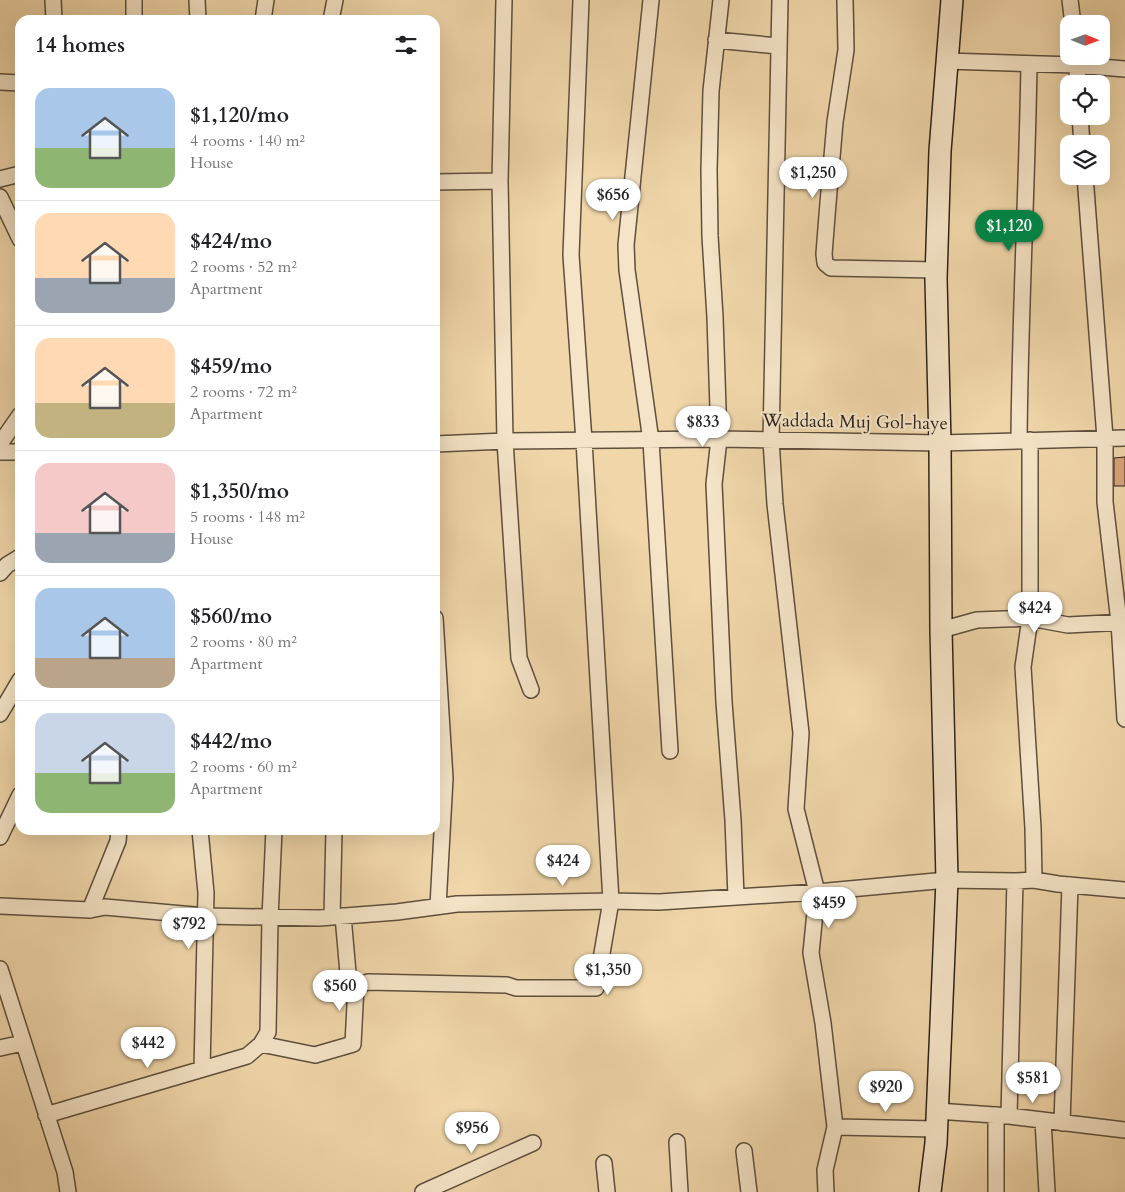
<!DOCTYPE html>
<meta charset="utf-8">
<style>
:root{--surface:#fff;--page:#f2f2f2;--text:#202124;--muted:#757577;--line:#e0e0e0;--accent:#0b8043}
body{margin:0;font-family:Cardo,serif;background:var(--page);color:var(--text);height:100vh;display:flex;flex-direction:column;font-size:19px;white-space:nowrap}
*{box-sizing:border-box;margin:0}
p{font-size:16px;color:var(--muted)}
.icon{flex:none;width:28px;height:28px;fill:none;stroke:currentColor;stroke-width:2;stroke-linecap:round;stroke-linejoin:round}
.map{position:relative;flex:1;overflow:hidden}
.drawer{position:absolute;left:15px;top:15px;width:425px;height:820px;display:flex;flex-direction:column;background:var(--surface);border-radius:15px;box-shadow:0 5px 20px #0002}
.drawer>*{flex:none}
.needle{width:32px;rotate:91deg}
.controls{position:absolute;left:1060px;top:15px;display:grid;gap:10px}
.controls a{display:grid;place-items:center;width:50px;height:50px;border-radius:10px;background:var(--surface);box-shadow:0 5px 20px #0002;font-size:25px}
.price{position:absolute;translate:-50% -42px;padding:0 11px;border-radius:18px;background:#fff;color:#222;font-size:16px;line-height:32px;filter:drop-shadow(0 1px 2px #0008)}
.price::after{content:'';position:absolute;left:50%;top:30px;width:15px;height:11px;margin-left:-8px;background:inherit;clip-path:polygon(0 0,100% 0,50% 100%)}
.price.current{background:var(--accent);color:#fff}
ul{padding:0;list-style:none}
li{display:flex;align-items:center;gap:15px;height:125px;padding:0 20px}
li+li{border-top:1px solid var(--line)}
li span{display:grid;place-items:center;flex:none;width:140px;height:100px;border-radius:15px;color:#555}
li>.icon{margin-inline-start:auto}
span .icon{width:60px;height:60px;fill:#fffc;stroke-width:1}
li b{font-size:21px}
h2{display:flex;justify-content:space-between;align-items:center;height:60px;padding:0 20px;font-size:21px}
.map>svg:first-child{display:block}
.building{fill:#daa47a;stroke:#2c231a}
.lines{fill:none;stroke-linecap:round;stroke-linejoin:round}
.minor-casing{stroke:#5d503e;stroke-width:18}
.secondary-casing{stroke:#2c231a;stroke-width:24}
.minor{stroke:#f5e4c7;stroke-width:15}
.secondary{stroke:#f5e4c7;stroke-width:21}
.labels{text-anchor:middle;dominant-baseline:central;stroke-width:4.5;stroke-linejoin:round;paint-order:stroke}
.street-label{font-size:18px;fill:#2c231a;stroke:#f5e4c7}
</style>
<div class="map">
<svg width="1125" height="1192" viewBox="0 0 1125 1192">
<rect width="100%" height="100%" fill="#f0d6a9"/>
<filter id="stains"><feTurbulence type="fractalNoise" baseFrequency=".004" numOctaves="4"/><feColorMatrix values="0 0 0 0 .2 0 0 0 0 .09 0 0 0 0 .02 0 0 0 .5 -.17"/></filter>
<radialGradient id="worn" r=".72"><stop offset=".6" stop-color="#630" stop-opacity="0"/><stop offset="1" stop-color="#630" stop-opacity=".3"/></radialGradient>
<path class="building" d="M1125 457V486H1114V458Z"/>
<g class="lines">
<defs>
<path id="minor" d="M53 0 54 20
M197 0 198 20
M504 0 500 181 505 441 519 658 531 690
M651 0 626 245 627 270 651 441 670 751
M721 0 711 91 709 170 710 236 715 317 719 439 714 484 724 702 733 820 736 897
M780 0 771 440 775 504 801 733 796 809 817 892 811 953 823 1023 835 1127 825 1170 826 1192
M845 0 846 50 835 122 828 203 824 254 825 263 831 268 937 270
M1070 0 1073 24
M134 20V0
M263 20 266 0
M331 20 335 0
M716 40 778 46
M1076 56 1078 84
M947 61 1076 65 1125 69
M0 82 20 83
M1080 116 1082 144
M1085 176 1105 438V502L1119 622 1125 719
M0 179 20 174
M435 182 500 181
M0 197 20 239
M1019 440C1020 315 1027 189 1029 64
M1030 440V618L1023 667 1033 828 1034 880
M0 444 20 415
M435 444 505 441 719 439 940 443 1125 438
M0 452H20
M0 573 7 565 20 557
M435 618 445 778 438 906
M941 630 977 620 1030 618 1068 625 1125 622
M0 714 20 680
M200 830 206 893 202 1069
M0 837 20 795
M0 906 90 910 105 907 205 916 319 918 397 912 457 904 611 901 659 902 817 892 947 880 1015 881 1034 880 1058 884 1125 890
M90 910 118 841 119 830
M332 917 334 830
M0 969 65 1172 68 1192
M356 986 368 982 507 985 516 988H596L611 901 584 441 571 255 581 0
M261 1044 315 1055 353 1044 356 986 348 973 343 916
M0 1048 23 1043
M937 1111 1009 1116 1125 1130
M46 1115 247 1056 261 1044 268 1032 270 918 274 830
M996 1115V1192
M1009 1116 1015 881
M1043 1120 1047 1192
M1062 1123 1070 885
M835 1127 936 1129
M677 1142 680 1192
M744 1151 749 1192
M604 1163 607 1192
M423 1192 533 1143"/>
<path id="secondary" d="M930 1192 936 1143 947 880 941 630 940 443 936 279 940 151 952 0"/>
</defs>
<use href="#minor" class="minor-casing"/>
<use href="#secondary" class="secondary-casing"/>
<use href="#minor" class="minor"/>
<use href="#secondary" class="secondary"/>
</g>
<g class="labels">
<g class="street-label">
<text transform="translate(855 422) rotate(1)">Waddada Muj Gol-haye</text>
</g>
</g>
<rect width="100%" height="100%" filter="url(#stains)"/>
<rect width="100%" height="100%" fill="url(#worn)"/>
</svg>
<div class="controls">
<a><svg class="needle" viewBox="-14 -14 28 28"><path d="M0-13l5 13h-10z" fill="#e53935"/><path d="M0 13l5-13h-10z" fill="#757577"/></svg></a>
<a><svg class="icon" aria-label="locate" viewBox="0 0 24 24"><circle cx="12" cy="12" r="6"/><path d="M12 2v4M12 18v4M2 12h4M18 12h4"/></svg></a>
<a><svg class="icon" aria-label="layers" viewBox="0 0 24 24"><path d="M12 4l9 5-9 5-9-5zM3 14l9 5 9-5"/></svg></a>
</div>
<b class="price" style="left:813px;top:199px">$1,250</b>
<b class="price" style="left:613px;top:221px">$656</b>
<b class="price current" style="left:1009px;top:252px">$1,120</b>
<b class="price" style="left:703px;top:448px">$833</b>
<b class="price" style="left:1035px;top:634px">$424</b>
<b class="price" style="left:563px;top:887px">$424</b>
<b class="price" style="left:829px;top:929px">$459</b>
<b class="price" style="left:189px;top:950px">$792</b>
<b class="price" style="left:608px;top:996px">$1,350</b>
<b class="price" style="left:340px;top:1012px">$560</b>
<b class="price" style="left:148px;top:1069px">$442</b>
<b class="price" style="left:1033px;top:1104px">$581</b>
<b class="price" style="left:886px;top:1113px">$920</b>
<b class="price" style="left:472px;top:1154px">$956</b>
<section class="drawer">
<h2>14 homes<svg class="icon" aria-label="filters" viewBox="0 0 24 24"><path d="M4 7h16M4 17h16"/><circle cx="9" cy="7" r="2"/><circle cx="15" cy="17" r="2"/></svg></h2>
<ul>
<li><span style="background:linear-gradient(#a9c7e8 60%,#8fb573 0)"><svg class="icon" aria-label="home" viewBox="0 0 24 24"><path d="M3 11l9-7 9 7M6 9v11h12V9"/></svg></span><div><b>$1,120/mo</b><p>4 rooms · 140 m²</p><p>House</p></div></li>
<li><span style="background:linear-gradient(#ffd9b3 65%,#9aa5b1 0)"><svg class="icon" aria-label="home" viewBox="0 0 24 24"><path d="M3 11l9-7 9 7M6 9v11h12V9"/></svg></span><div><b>$424/mo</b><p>2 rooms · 52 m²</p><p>Apartment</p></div></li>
<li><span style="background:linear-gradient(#ffd9b3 65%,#c2b280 0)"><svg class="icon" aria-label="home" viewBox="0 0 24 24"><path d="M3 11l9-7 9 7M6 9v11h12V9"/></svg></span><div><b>$459/mo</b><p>2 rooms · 72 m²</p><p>Apartment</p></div></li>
<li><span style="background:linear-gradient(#f6c9c9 70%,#9aa5b1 0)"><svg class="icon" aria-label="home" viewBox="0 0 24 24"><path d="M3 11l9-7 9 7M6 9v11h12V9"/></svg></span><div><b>$1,350/mo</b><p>5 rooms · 148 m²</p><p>House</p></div></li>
<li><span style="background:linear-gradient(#a9c7e8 70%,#b9a48a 0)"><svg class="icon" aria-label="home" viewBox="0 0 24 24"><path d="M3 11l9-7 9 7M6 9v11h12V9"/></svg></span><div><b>$560/mo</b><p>2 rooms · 80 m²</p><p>Apartment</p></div></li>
<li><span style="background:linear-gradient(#c9d6e8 60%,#8fb573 0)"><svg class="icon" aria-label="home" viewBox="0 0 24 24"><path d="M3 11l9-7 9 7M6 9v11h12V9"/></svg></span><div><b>$442/mo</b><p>2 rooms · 60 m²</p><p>Apartment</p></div></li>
</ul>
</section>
</div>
